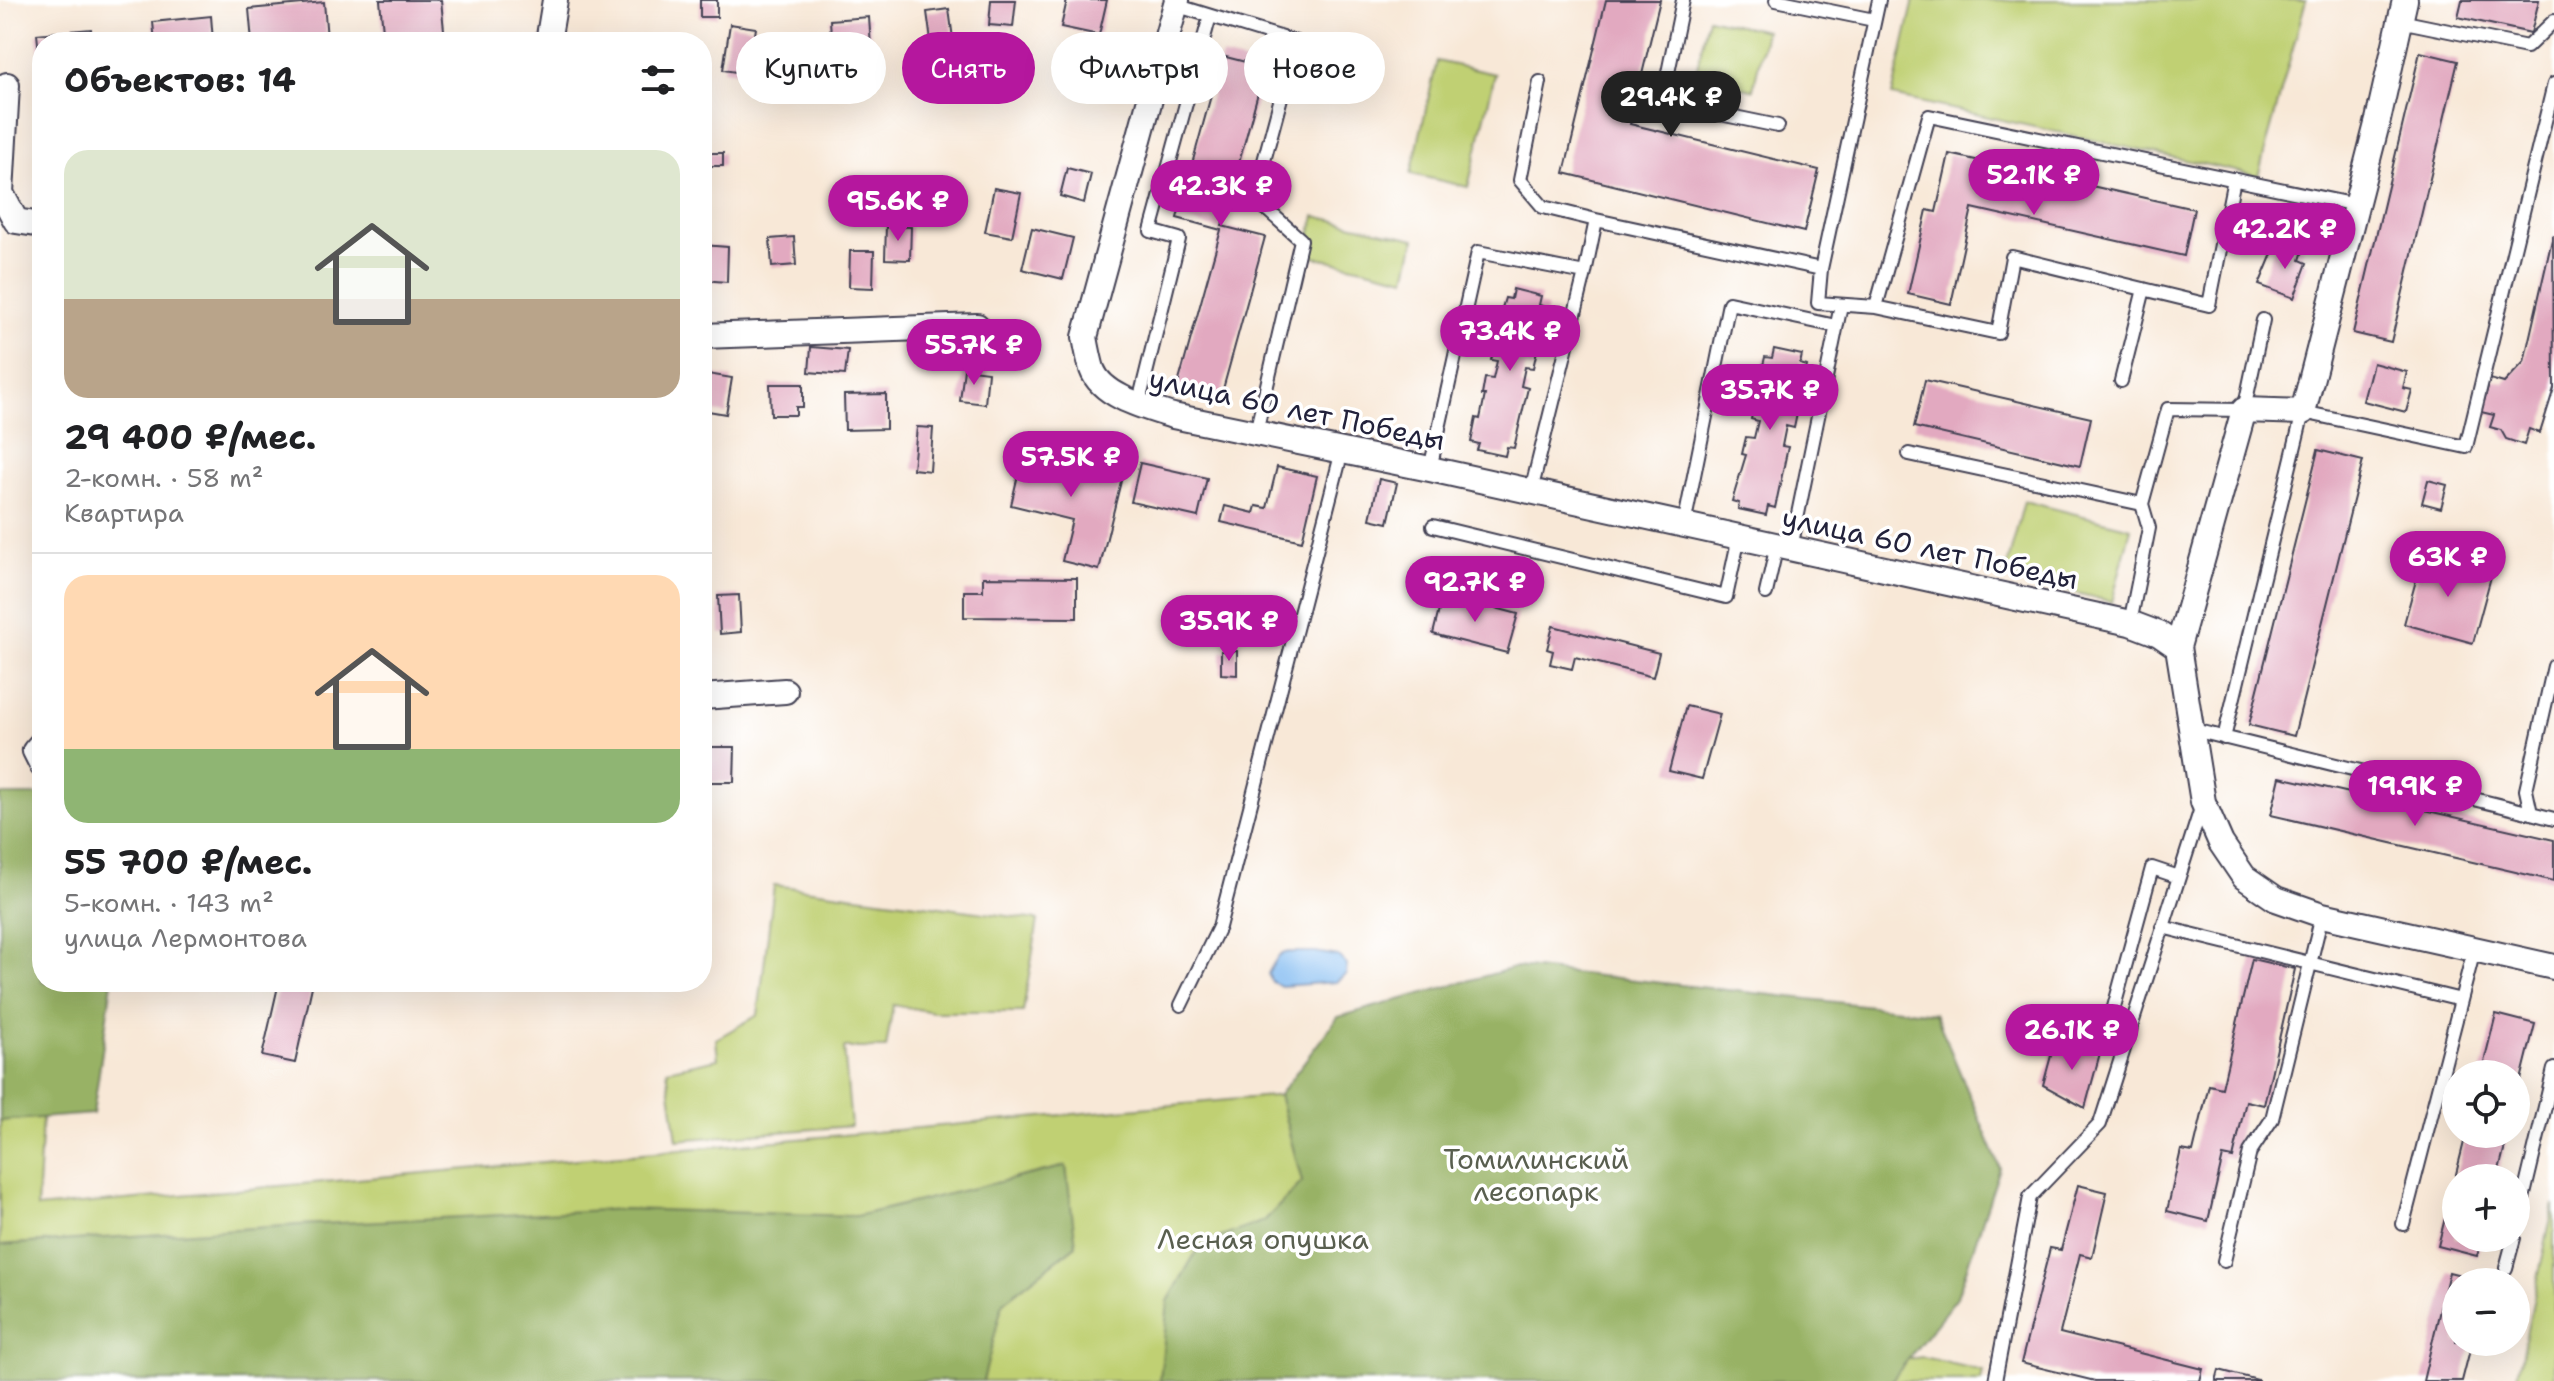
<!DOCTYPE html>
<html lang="ru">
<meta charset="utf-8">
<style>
:root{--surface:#fff;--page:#f6f6f6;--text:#202124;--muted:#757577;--line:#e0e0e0;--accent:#b5179e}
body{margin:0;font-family:"Shantell Sans",sans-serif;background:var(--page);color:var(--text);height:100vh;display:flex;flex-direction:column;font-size:30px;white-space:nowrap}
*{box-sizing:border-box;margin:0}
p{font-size:26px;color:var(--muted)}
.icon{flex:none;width:44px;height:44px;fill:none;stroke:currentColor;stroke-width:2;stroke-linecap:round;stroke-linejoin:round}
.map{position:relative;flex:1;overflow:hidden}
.sheet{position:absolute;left:32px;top:32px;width:680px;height:960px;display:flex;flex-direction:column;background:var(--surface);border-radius:32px;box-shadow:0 8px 32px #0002}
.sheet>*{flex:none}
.hud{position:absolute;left:736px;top:32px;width:760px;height:72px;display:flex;gap:16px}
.fabs{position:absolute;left:2442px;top:1060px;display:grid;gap:16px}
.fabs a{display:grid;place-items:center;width:88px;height:88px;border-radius:50%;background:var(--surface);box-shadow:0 8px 32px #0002;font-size:40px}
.price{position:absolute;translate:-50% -68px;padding:0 18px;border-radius:28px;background:var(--accent);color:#fff;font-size:26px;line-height:52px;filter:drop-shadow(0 2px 4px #0008)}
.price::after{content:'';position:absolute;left:50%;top:48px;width:24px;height:18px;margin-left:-12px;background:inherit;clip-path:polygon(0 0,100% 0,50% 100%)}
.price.on{background:#222;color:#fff}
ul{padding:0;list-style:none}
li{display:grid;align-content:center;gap:16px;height:424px;padding:0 32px}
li+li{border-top:2px solid var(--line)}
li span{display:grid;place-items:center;height:248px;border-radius:24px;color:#555}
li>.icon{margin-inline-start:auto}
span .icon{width:144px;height:144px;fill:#fffc;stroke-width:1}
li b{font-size:34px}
h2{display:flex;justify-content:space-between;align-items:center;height:96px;padding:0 32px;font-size:34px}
.pill{padding:0 28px;border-radius:36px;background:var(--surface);box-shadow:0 8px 32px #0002;font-size:28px;line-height:72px}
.pill.on{background:var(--accent);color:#fff}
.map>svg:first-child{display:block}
.green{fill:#c0d073;stroke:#717957;stroke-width:2}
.forest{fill:#98b265;stroke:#5d6a50;stroke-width:2}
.water{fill:#80baf1;stroke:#516e96;stroke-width:2}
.building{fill:#e2a9c0}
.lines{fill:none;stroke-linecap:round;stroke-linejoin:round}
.service-casing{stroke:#424052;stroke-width:16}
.minor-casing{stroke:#424052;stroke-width:28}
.service{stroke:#fff;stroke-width:12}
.minor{stroke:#fff;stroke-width:24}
.labels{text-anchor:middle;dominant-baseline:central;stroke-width:7;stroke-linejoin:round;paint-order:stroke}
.street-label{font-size:28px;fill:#22223b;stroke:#fff}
.park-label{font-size:28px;fill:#595f4f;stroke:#fff}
</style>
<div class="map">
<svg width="2554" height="1381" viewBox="0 0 2554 1381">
<rect width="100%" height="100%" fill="#fff"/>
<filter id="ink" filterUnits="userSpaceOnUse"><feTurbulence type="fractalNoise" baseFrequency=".0125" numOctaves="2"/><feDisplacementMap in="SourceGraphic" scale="16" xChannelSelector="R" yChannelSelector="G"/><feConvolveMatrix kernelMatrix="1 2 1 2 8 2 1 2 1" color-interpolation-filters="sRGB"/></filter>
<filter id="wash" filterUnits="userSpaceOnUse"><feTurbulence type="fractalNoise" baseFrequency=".006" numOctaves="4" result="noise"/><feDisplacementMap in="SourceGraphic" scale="32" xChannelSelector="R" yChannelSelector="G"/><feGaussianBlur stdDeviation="1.8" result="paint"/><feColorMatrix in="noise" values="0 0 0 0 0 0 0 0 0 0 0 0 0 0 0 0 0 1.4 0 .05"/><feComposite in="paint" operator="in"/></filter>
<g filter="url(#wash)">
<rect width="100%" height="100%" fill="#f8e8d7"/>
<path class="green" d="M1914 0H2306L2258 176 1892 96Z
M1708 18 1766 31 1753 90 1695 77Z
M1437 61 1495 74 1468 187 1411 174Z
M1315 216 1415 239 1406 278 1306 255Z
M2024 501 2131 528 2112 602 2005 575Z
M774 885 1038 920 1023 1012H934L893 1005 886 1048H844L851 1126 677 1140 667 1070 718 1059 716 1039 758 1015Z
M44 1081 37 1208 1295 1094 1784 1374 1923 1357 1983 1371 1981 1381H0V1083Z
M2554 1204V1381H2516Z"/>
<path class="forest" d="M0 795H42V982H112L93 1114 0 1121Z
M1517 967 1935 1013 2000 1168 1957 1297 1891 1381H1160L1168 1301 1200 1245 1264 1221 1302 1182 1279 1095 1338 1017Z
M1066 1166 1076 1245 1003 1302 983 1381H0V1245L298 1225 625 1209 856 1216Z"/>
<path class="water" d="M1315 952 1338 956 1347 965 1346 974 1336 982 1281 986 1272 982 1268 974C1281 946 1286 953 1315 952Z"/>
<g id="blocks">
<path class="building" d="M380 0H441L445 40 384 42Z
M700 0H717V17H700Z
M991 0H1016L1013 27 989 25Z
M1067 0H1107L1099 35 1061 27Z
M1606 0H1660L1630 124 1819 170 1804 232 1564 173Z
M2462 0H2539L2531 33 2458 17Z
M324 2 327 39 252 42 249 9Z
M949 9 954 46 932 48 927 12Z
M211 16 213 41 155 42 153 22Z
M869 17 871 47 832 50 830 20Z
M730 24 756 28 749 74 723 70Z
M91 29 92 42H42V62H40L37 34Z
M1105 39 1134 45 1126 85 1097 79Z
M2420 52 2458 61 2391 342 2353 333Z
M1222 56 1265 67 1222 226 1265 237 1220 400 1177 388 1221 230 1177 218Z
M702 153H723V166H702Z
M1949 154 2194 209 2184 256 1972 208 1951 304 1908 294 1927 210 1936 212Z
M1067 168 1091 174 1084 203 1060 196Z
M994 188 1021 193 1012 237 985 232Z
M886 226 911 227 910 260 885 259Z
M1032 228 1073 238 1063 279 1022 269Z
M2553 235 2554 388 2540 433 2529 429 2524 445 2506 439 2501 430 2490 427 2494 415 2481 412 2490 379 2504 383 2524 362Z
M794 237 796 265 772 267 770 239Z
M2289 242 2304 248 2300 260 2307 263 2294 298 2259 285 2274 249 2285 253Z
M702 245 728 247 727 282 702 280Z
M850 251H874L873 288 849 287Z
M1513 289 1541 296 1539 305 1547 307 1533 368 1525 367 1521 386 1528 388 1514 448 1507 447 1505 456 1477 450 1479 444 1471 442 1476 418 1480 419 1485 395H1482L1485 378 1493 379 1497 361 1491 360 1504 315H1500L1505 298 1511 299Z
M811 347 848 350 845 375 809 372Z
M1774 349 1802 355 1800 364 1807 366 1794 428 1786 426 1782 446 1788 447 1775 508 1768 506 1766 515 1738 509 1739 503 1732 501 1746 455 1742 454 1746 437 1754 438 1758 421 1751 419 1756 397 1760 399 1765 375 1761 374 1765 357 1772 358Z
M2373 363 2407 372 2403 388 2412 390 2406 412 2363 401Z
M964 369 988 372 985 404 960 401Z
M702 373 732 378 726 414 702 410Z
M1925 380 2091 418 2080 466 1914 427Z
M770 384H803V407H796V415H771Z
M886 394V429L845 430 844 395Z
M917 427 933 428 930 471 913 469Z
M1025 445 1124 469 1099 570 1062 561 1072 520 1011 505Z
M2318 450 2363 461 2294 736 2249 725Z
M1140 463 1207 478 1198 517 1131 502Z
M1277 467 1317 476 1302 541 1221 522 1225 506 1254 513 1256 506 1267 508Z
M1379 479 1397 483 1388 523 1370 519Z
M2428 480 2447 485 2441 508 2422 503Z
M2423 555 2492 573 2473 643 2404 624Z
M983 577 1077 578V618L964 617V591H983Z
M1443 594 1518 614 1507 653 1433 634Z
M739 595 741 632 720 634 718 596Z
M1553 626 1659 653 1653 677 1575 657 1572 669 1550 664 1553 651 1547 649Z
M1221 651H1237V675L1221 674Z
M1686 706 1720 714 1702 779 1669 771Z
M705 747H735L734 782H704Z
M2280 777 2554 840V881L2271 815Z
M2252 959 2295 969 2264 1105 2246 1101 2233 1158 2223 1156 2208 1221 2167 1211 2181 1150 2193 1152 2209 1085 2222 1088Z
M279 982H313L295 1063 262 1056Z
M2496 1014 2535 1024 2517 1096 2516 1074H2481Z
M2055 1041 2100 1053 2085 1108 2043 1085Z
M2466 1134H2508L2497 1178H2455Z
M2455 1178 2456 1238H2482L2477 1256 2438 1246Z
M2078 1185 2107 1192 2092 1257 2080 1254 2060 1333 2203 1369 2200 1381H2095L2021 1363 2050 1248 2061 1250Z
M2449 1272 2484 1281 2456 1282V1342H2472L2462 1381H2423Z
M2219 1370 2258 1380V1381H2216Z"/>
</g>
</g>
<g filter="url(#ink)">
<use href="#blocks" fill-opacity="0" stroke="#424052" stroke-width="2"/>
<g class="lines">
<defs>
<path id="service" d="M1683 0 1662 102 1778 126
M1776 0 1874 20
M1175 5 1296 42 1254 198 1301 240 1256 432
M2400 21 2527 47 2554 21
M1540 82 1520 180 1543 207 1596 220
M1821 269 1879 0
M1876 307 1929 116 2356 205
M2121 381 2144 289
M1138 406 1179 239 1151 231 1210 16
M1909 454 2142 504
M1430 469 1478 252 1585 273 1596 220 1821 269 1818 303 1876 307 1998 333 2012 257 2209 305 2234 179
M1531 491 1585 273
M1684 525 1729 303 1836 326
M1433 526 1726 597 1739 537
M1791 548 1841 305
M1766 593 1777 545
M2130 623 2149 528 2142 504 2168 409 2244 410 2263 320
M2554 666 2526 790 2531 813 2554 819
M2190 729 2531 813
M2224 738 2303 412 2466 447 2554 84
M2162 927 2461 1000
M1181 1005 1219 927 1342 451
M2111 1018 2152 868 2179 877
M2403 1224 2474 950
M2516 1228 2554 1069
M2224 1261 2250 1152 2272 1119 2322 915
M2506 1268 2514 1238
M1995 1381 2030 1197 2100 1124 2202 805"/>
<path id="minor" d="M1177 0 1085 337C1087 348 1089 359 1092 369 1102 397 1148 408 1173 416L1430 469 2130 623 2159 634 2178 647 2203 802 2221 843 2244 877 2276 899 2322 915 2554 967
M548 42 555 0
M7 85 1 193 16 221 42 225
M702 336 977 326
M2178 647 2244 410 2303 412 2378 120 2405 0
M702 697 785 691
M42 743 35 751 42 765"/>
</defs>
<use href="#service" class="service-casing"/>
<use href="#minor" class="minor-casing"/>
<use href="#service" class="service"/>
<use href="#minor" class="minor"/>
</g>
</g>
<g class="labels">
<g class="street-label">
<text transform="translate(1297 409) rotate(12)">улица 60 лет Победы</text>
<text transform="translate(1930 548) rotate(12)">улица 60 лет Победы</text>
</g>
<g class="park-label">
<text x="1536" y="1159">Томилинский<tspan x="1536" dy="32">лесопарк</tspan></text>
<text x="1263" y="1239">Лесная опушка</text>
</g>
</g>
</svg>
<div class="fabs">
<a><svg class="icon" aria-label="locate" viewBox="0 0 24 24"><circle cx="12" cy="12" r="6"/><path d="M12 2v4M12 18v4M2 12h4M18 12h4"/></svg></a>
<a>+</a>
<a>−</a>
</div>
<b class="price on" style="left:1671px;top:139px">29.4K ₽</b>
<b class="price" style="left:2034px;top:217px">52.1K ₽</b>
<b class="price" style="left:1221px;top:228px">42.3K ₽</b>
<b class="price" style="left:898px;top:243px">95.6K ₽</b>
<b class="price" style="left:2285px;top:271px">42.2K ₽</b>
<b class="price" style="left:1510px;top:373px">73.4K ₽</b>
<b class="price" style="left:974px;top:387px">55.7K ₽</b>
<b class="price" style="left:1770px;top:432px">35.7K ₽</b>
<b class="price" style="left:1071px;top:499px">57.5K ₽</b>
<b class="price" style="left:2448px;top:599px">63K ₽</b>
<b class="price" style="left:1475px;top:624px">92.7K ₽</b>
<b class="price" style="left:1229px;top:663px">35.9K ₽</b>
<b class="price" style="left:2415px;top:828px">19.9K ₽</b>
<b class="price" style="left:2072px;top:1072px">26.1K ₽</b>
<div class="hud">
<a class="pill">Купить</a>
<a class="pill on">Снять</a>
<a class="pill">Фильтры</a>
<a class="pill">Новое</a>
</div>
<section class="sheet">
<h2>Объектов: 14<svg class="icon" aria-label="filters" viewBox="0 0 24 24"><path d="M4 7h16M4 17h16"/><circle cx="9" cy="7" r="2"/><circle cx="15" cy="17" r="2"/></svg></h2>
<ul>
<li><span style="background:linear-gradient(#dfe7d0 60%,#b9a48a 0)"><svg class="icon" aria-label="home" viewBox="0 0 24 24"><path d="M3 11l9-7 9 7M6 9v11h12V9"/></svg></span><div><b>29 400 ₽/мес.</b><p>2-комн. · 58 m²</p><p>Квартира</p></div></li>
<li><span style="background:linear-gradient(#ffd9b3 70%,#8fb573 0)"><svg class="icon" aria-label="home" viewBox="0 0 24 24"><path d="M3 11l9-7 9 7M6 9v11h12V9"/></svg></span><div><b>55 700 ₽/мес.</b><p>5-комн. · 143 m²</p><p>улица Лермонтова</p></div></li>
</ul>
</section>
</div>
